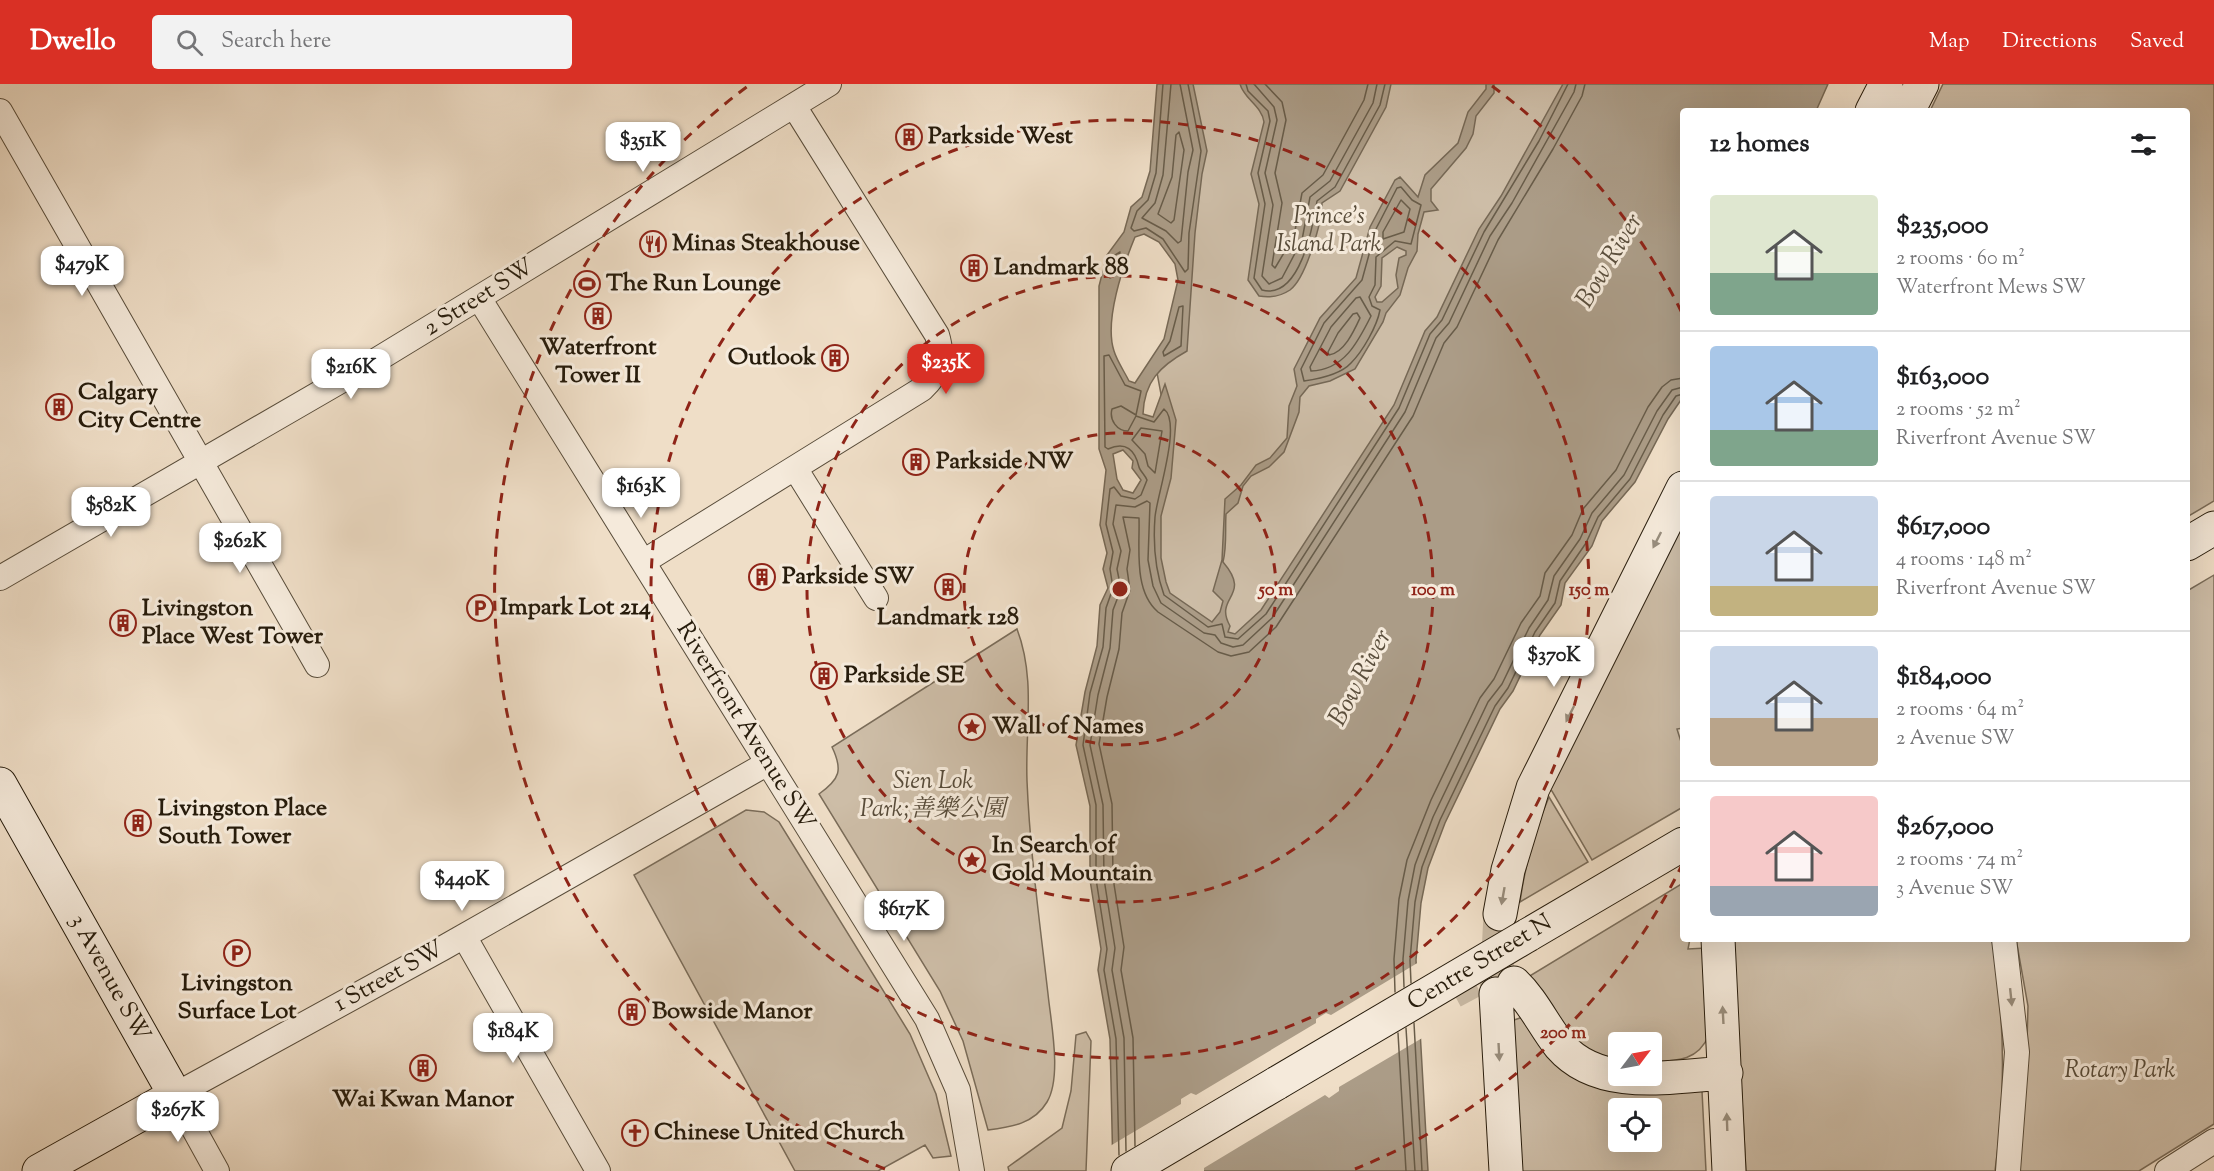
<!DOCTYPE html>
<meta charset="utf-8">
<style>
:root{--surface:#fff;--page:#f2f2f2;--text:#202124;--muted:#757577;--line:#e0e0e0;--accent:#d93025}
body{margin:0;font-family:"Sorts Mill Goudy","Noto Serif SC",serif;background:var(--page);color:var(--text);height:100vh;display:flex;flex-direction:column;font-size:22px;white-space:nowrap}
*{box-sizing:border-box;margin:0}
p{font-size:20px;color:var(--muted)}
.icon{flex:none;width:33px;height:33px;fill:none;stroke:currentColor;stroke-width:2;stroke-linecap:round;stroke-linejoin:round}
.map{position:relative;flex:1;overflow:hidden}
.panel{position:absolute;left:1680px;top:24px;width:510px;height:834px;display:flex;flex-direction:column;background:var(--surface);border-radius:6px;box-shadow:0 6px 24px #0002}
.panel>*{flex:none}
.needle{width:39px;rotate:58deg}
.tools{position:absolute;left:1608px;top:948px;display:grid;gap:12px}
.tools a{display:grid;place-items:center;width:54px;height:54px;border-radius:6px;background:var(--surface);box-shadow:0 6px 24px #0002;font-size:30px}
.price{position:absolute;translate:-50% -51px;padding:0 14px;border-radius:12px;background:#fff;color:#222;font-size:20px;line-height:39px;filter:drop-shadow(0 2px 3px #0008)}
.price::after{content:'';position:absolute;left:50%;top:36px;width:18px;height:14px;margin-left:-9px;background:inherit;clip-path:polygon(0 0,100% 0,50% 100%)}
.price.selected{background:var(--accent);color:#fff}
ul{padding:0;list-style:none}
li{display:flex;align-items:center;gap:18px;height:150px;padding:0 30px}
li+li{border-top:2px solid var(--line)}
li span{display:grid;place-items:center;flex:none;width:168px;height:120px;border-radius:6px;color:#555}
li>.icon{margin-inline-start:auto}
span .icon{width:72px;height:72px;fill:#fffc;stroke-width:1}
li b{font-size:26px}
h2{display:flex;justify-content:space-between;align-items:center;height:72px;padding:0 30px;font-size:26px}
header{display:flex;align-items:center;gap:36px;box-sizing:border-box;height:84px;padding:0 30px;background:var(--accent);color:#fff}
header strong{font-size:28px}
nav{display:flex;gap:33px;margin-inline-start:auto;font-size:21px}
.search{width:420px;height:54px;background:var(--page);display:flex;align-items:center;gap:15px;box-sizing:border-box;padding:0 21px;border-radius:6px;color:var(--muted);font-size:22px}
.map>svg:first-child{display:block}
.green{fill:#cdbda7;stroke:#7a6c59;stroke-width:1.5;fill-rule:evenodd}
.water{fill:#ab9c87;stroke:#766855;stroke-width:1.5;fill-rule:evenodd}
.pier{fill:#efdec7}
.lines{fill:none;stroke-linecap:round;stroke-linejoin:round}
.shore{stroke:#685c49;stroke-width:1.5}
.street-tunnel{stroke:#c7b7a1;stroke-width:24;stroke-dasharray:24 12;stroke-linecap:butt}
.secondary-tunnel{stroke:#c7b7a1;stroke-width:33;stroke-dasharray:33 16;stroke-linecap:butt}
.street-casing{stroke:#584c3a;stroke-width:26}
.secondary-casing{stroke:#261b0b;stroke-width:35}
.street{stroke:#f5eadb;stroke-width:24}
.secondary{stroke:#f5eadb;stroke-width:33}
.secondary-bridge-casing{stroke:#261b0b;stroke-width:35;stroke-linecap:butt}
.secondary-bridge{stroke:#f5eadb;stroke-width:33}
.oneway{fill:#988d7d}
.ring{fill:none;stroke:#8f2418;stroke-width:3;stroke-dasharray:10 8}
.labels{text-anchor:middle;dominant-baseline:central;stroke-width:6;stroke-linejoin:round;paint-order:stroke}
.poi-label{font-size:24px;font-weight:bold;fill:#261b0b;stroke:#f5eadb;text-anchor:start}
.park-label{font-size:24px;font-style:italic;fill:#584c3a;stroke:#f5eadb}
.street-label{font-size:24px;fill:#261b0b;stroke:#f5eadb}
.water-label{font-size:26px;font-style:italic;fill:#5b4f3d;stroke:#f5eadb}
.centre{fill:#8f2418;stroke:#f5eadb;stroke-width:3}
.ring-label{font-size:18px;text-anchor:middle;font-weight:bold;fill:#8f2418;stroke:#f5eadb;stroke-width:6;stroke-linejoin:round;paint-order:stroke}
</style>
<header>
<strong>Dwello</strong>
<div class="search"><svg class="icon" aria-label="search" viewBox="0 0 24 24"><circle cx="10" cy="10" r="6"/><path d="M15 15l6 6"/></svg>Search here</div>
<nav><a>Map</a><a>Directions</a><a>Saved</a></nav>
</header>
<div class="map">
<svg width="2214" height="1087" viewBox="0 0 2214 1087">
<rect width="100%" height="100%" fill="#efdec7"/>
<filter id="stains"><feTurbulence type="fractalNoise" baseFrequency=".00333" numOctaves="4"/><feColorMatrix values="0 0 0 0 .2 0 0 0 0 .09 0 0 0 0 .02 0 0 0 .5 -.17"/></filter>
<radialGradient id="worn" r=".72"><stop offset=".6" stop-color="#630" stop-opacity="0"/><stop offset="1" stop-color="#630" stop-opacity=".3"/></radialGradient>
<path class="green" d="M1184 0H1569L1399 324 1268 534 1236 560 1166 513 1155 477 1169 353 1155 278 1180 230Z
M1943 0H2214V417L2187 433V27H1930Z
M1683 433V644L1677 645 1683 664V723L1592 776 1552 707 1548 705Z
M2214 491V1040L2139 1087H2019L2026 993 2028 922 2016 855H2187V507Z
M1017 545C1036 595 1025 645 1027 697 1030 769 1040 840 1048 910 1051 939 1062 993 1047 1018 1034 1040 1011 1043 988 1046L963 957 940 907 819 710C840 695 843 686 832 663Z
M1549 713 1588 778 1520 818C1525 781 1534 747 1549 713Z
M746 726 764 728 779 738 910 950 936 1010 951 1072 933 1074 925 1061 878 1087H795L634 791Z
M1683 799V855H1690L1688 865 1706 864 1709 951C1698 977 1677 977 1652 978V958H1618V978L1589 967 1566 948 1528 893Z
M1733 855H1992C2005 933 2006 1009 1995 1087H1746Z
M1523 933 1546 967 1699 1004 1702 1007 1706 1087H1521L1511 937ZM1618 1024H1652V1058H1618Z
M1086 948 1091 957 1086 1087H1009L1008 1083 1062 1044 1071 1007 1076 951Z"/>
<path class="water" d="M1157 0H1193L1207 67 1202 90 1195 149 1187 267C1160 282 1144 298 1143 330L1153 333 1165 300 1176 336 1171 394 1161 432V474L1166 498 1170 509 1212 538 1220 528 1223 517 1213 507 1222 476 1225 415 1241 401 1256 381 1270 374 1287 354 1289 322 1297 302 1294 285 1320 234 1356 194 1370 143 1395 96 1400 93 1418 113 1425 91 1458 59 1468 28 1486 5V0H1494V9L1476 32 1473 50 1466 64 1431 105V117L1438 126 1424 128 1418 150 1417 167 1408 184 1400 211 1386 229 1383 238 1355 285 1330 297 1309 302 1300 313 1299 328 1284 368 1269 383 1251 392 1243 402 1238 419 1226 430C1225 447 1227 462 1223 478 1253 513 1213 512 1230 542L1228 548 1235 550 1261 526 1394 321 1425 247 1437 233 1479 145 1501 112 1563 0H1828L1816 27H1683V313L1668 335 1635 398 1602 437 1592 462 1565 499 1561 521 1540 551 1513 607 1500 625 1445 739 1428 784 1421 819 1416 876 1428 1087H1113L1110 955 1098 886 1101 865 1090 796V722L1076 661 1085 608 1097 562 1100 521 1108 504 1103 485 1107 469 1100 441 1106 386 1099 365V202L1107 171 1124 148 1131 123 1142 113 1150 87ZM1144 150 1159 158 1175 180 1178 196 1164 255 1135 299 1129 297C1124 287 1117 277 1114 267 1104 237 1123 182 1135 153ZM1397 163 1406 167V171L1399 174 1396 191 1398 204 1382 218H1377L1375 213 1381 202 1382 174ZM1123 366 1133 377 1132 384 1141 396 1133 409 1123 406 1117 395 1113 370Z
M1240 0H1391L1386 23 1340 107 1322 119C1322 138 1306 194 1290 206 1281 212 1270 214 1259 212L1248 196 1259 120 1251 90 1264 38C1262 22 1244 15 1240 0Z"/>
<path class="pier" d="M1419 878 1424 953 1339 1003V1007L1329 1014 1325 1011 1204 1084V1087H1110V1062L1181 1020V1015L1191 1009 1196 1011 1316 939V935L1326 929 1331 931Z"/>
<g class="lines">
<path class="shore" d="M1163 0 1156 89 1148 116 1137 127 1131 144 1134 147 1146 144 1163 155 1185 188 1188 185 1189 149 1201 67 1188 0
M1171 0 1163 91 1155 119 1142 134 1166 147 1178 159 1181 157 1188 88 1193 66 1180 0
M1246 0 1248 7 1268 27 1270 37 1258 89 1265 120 1254 194 1262 206C1300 216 1313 142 1317 117L1335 103 1380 21 1385 0
M1254 0 1274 23 1277 36 1265 89 1273 121 1262 192 1269 200 1282 194 1302 156 1310 113 1330 97 1373 19 1377 0
M1265 0 1282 18 1286 36 1275 89 1282 119 1272 181 1275 184 1294 152 1302 109 1323 91 1364 16 1368 0
M1179 48 1184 66 1174 136 1171 139 1158 130 1172 93 1176 51Z
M1401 103 1412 116 1421 121 1411 160 1395 157 1376 173 1375 201 1369 213 1372 222 1380 226C1377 242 1363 267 1351 279 1341 290 1318 295 1304 297L1301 285 1324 239 1362 196 1376 145 1397 104Z
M1401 116 1410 125 1404 148 1383 155V148Z
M1120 168 1114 192 1110 194 1108 191 1112 173Z
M1360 213 1371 232C1358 258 1344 286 1311 287L1310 283 1331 243 1356 214Z
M1183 222 1181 262 1164 272 1163 268 1170 257 1179 223Z
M1353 230 1357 229 1360 234C1354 247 1344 269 1329 271L1328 268 1338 249Z
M1141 344 1162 347 1155 389 1148 382 1145 370 1132 356Z
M1411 899 1410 876 1415 818 1422 783 1440 736 1495 622 1508 604 1535 548 1555 519 1560 497 1586 459 1598 433 1630 395 1663 331 1676 312 1683 310
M1404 903 1403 875 1408 817 1415 781 1433 733 1488 618 1502 600 1529 544 1548 516 1554 492 1580 455 1592 429 1624 391 1657 327 1672 306 1683 303
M1395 908 1394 875 1399 815 1407 776 1431 716 1480 614 1494 595 1521 539 1540 512 1545 489 1572 451 1583 425 1616 386 1648 323 1662 303 1671 296 1683 294
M1414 939 1422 1087
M1406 944 1415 1087
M1398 949 1406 1087
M1135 1062 1133 954 1121 886 1124 863 1113 794 1112 720 1099 660 1107 613 1119 565 1122 529 1130 506 1127 485 1130 466 1123 433 1139 434C1140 462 1133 507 1158 528L1218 568 1231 572 1249 568 1276 543 1413 332 1444 259 1457 243 1498 156 1553 65 1582 12 1585 0
M1126 1067 1124 954 1112 886 1115 864 1104 795 1103 721 1090 661 1098 611 1110 564 1113 526 1121 505 1117 485 1121 467 1113 440 1116 421 1135 423 1147 417 1150 419 1148 476 1153 502 1161 519 1204 549 1215 551 1221 559 1233 563 1243 561 1272 534 1405 328 1436 254 1449 239 1490 152 1512 119 1574 8 1576 0
M1119 1071 1116 955 1104 886 1107 865 1096 795V721L1083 661 1090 609 1103 563 1106 524 1113 504 1110 485 1113 468 1106 440 1110 405 1114 403 1121 412 1135 415 1141 411 1147 396C1145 391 1140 387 1139 383 1135 366 1126 357 1108 365L1105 363 1104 272 1109 271 1125 301 1141 307 1136 331 1121 322 1112 325C1109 336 1117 347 1128 347L1136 332 1154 338 1164 325C1182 339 1157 411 1155 433 1153 459 1155 486 1164 511L1208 543 1222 540 1225 553 1238 555 1266 530 1399 324 1430 250 1442 236 1484 148 1539 57 1568 0"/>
<path class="street-tunnel" d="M1455 912 1496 890"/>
<path class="secondary-tunnel" d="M1496 910 1500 830"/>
<defs>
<path id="street" d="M0 27 317 581
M479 214 927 935 958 1006 972 1087
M795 384 876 514
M643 478 922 305C939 289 944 274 937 251L794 22
M0 494 375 277 829 0
M464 852 598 1087
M2004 855 2017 968 2008 1087
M217 1087 175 1011 443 864 768 679
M2167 1087 2214 1057"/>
<path id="secondary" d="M1872 27 1886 0
M1908 27 1922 0
M2187 460 2214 444
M0 700 175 1011 39 1087
M1500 830 1508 786 1533 704 1683 404
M1528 851 1683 760
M1718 855 1729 1087
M1514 899C1533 917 1544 942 1560 962 1600 1008 1673 992 1726 989
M1496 910 1506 1087
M1128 1087 1277 999"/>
</defs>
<use href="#street" class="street-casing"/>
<use href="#secondary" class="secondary-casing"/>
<use href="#street" class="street"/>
<use href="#secondary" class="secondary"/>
<defs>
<path id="secondary-bridge" d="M1277 999 1528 851"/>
</defs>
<use href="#secondary-bridge" class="secondary-bridge-casing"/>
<use href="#secondary-bridge" class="secondary-bridge"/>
</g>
<defs><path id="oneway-solid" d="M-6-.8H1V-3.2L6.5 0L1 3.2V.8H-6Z" transform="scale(1.5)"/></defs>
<g class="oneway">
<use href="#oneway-solid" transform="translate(1657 456) rotate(117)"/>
<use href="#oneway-solid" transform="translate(1570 630) rotate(117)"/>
<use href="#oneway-solid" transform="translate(1503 812) rotate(100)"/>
<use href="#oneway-solid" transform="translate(2011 913) rotate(84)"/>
<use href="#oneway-solid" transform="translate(1723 931) rotate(-93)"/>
<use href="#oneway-solid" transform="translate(1499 968) rotate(87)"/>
<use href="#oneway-solid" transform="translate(1727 1038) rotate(-92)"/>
</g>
<g class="ring">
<circle cx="1120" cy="505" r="156"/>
<circle cx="1120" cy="505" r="313"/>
<circle cx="1120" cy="505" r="469"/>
<path d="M1683 779A626 626 0 0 1 1355 1085M885 1085A626 626 0 0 1 748 2M1492 2A626 626 0 0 1 1683 231"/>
</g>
<defs>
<symbol id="building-ring" viewBox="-11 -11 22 22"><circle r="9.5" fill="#f5eadb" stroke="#8f2418" stroke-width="1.5"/><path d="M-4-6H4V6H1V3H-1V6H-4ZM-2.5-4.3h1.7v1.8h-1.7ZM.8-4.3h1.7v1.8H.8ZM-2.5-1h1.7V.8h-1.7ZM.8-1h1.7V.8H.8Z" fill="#8f2418"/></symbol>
<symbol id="restaurant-ring" viewBox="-11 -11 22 22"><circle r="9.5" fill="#f5eadb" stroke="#8f2418" stroke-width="1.5"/><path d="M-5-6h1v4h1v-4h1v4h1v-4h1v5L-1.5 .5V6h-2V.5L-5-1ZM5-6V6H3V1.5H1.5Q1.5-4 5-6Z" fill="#8f2418"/></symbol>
<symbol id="stadium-ring" viewBox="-11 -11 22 22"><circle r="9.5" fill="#f5eadb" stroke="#8f2418" stroke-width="1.5"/><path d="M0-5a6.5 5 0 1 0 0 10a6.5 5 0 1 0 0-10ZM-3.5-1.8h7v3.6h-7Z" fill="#8f2418"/></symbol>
<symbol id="parking-ring" viewBox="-11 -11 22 22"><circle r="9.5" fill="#f5eadb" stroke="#8f2418" stroke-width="1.5"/><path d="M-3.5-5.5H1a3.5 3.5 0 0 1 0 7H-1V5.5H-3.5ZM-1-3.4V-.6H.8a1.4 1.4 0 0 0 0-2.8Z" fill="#8f2418"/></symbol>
<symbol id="sight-ring" viewBox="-11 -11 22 22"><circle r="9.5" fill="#f5eadb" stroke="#8f2418" stroke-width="1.5"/><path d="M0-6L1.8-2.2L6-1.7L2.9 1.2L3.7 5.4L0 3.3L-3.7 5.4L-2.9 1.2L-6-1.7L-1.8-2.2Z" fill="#8f2418"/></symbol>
<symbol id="church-ring" viewBox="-11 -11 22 22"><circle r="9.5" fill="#f5eadb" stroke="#8f2418" stroke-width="1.5"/><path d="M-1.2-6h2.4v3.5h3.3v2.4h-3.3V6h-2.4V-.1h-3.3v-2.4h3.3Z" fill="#8f2418"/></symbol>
</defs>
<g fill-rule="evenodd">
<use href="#building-ring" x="894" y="38" width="30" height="30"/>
<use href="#restaurant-ring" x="638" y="145" width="30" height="30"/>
<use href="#building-ring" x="959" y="169" width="30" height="30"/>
<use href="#stadium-ring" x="572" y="185" width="30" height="30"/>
<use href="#building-ring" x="583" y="217" width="30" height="30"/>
<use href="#building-ring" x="820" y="259" width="30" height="30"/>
<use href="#building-ring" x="44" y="308" width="30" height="30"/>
<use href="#building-ring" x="901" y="363" width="30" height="30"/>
<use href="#building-ring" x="747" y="478" width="30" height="30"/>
<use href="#building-ring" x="933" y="488" width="30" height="30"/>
<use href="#parking-ring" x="465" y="509" width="30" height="30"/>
<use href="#building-ring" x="108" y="524" width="30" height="30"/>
<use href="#building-ring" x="809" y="577" width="30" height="30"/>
<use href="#sight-ring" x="957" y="628" width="30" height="30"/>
<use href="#building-ring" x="123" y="724" width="30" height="30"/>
<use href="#sight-ring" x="957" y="761" width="30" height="30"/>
<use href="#parking-ring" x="222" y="854" width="30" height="30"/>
<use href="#building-ring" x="617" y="913" width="30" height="30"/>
<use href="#building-ring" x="408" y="969" width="30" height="30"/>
<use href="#church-ring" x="620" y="1034" width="30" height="30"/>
</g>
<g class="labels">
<g class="poi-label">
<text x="928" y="53">Parkside West</text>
<text x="672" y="160">Minas Steakhouse</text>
<text x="994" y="184">Landmark 88</text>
<text x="606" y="200">The Run Lounge</text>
<text x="598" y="264" text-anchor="middle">Waterfront<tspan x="598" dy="28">Tower II</tspan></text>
<text x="816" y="274" text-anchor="end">Outlook</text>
<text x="78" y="309">Calgary<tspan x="78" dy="28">City Centre</tspan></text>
<text x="936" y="378">Parkside NW</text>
<text x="782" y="493">Parkside SW</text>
<text x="500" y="524">Impark Lot 214</text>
<text x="142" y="525">Livingston<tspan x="142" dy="28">Place West Tower</tspan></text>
<text x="948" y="534" text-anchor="middle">Landmark 128</text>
<text x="844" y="592">Parkside SE</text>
<text x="992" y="643">Wall of Names</text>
<text x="158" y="725">Livingston Place<tspan x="158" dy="28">South Tower</tspan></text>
<text x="992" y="762">In Search of<tspan x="992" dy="28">Gold Mountain</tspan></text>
<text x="237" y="900" text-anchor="middle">Livingston<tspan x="237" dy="28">Surface Lot</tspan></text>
<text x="652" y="928">Bowside Manor</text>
<text x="423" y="1016" text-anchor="middle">Wai Kwan Manor</text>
<text x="654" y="1049">Chinese United Church</text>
</g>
<g class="park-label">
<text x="1329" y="133">Prince's<tspan x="1329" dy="28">Island Park</tspan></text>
<text x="933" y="698">Sien Lok<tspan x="933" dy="28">Park;善樂公園</tspan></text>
<text x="2120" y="987">Rotary Park</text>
</g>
<g class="street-label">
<text transform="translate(479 214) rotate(-32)">2 Street SW</text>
<text transform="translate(745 642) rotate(58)">Riverfront Avenue SW</text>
<text transform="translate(1480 879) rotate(-31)">Centre Street N</text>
<text transform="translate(389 893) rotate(-29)">1 Street SW</text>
<text transform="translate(109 894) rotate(61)">3 Avenue SW</text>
</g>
<g class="water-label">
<text transform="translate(1610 177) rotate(-59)">Bow River</text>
<text transform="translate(1361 594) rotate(-62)">Bow River</text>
</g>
</g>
<circle cx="1120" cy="505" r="9" class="centre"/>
<g class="ring-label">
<text x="1276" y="511">50 m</text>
<text x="1433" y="511">100 m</text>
<text x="1589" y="511">150 m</text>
<text x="1563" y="954">200 m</text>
</g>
<rect width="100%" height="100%" filter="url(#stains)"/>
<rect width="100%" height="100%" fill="url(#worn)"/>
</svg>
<div class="tools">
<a><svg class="needle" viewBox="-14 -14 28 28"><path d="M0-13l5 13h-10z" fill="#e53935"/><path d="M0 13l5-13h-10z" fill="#757577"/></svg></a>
<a><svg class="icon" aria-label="locate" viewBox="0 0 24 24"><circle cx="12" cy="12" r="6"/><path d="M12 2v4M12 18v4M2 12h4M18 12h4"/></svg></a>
</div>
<b class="price" style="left:643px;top:89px">$351K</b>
<b class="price" style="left:82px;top:213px">$479K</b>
<b class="price selected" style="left:946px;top:311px">$235K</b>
<b class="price" style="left:351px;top:316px">$216K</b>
<b class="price" style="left:641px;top:435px">$163K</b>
<b class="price" style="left:111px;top:454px">$582K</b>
<b class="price" style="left:240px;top:490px">$262K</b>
<b class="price" style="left:1554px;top:604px">$370K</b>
<b class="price" style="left:462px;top:828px">$440K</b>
<b class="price" style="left:904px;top:858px">$617K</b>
<b class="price" style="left:513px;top:980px">$184K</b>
<b class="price" style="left:178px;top:1059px">$267K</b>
<section class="panel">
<h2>12 homes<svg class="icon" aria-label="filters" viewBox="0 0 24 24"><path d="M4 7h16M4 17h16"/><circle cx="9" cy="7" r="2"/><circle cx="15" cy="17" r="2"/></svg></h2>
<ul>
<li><span style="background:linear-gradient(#dfe7d0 65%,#7fa58c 0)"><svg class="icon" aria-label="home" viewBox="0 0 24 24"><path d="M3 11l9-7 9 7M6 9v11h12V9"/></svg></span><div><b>$235,000</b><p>2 rooms · 60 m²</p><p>Waterfront Mews SW</p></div></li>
<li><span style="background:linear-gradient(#a9c7e8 70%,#7fa58c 0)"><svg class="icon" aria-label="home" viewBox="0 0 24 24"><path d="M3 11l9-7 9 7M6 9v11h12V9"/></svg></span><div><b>$163,000</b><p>2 rooms · 52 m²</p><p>Riverfront Avenue SW</p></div></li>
<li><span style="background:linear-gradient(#c9d6e8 75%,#c2b280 0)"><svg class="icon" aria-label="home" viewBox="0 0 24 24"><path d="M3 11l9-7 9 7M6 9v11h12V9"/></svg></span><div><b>$617,000</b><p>4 rooms · 148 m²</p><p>Riverfront Avenue SW</p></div></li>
<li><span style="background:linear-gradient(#c9d6e8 60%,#b9a48a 0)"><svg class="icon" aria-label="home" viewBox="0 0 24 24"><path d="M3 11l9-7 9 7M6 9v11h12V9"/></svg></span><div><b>$184,000</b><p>2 rooms · 64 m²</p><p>2 Avenue SW</p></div></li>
<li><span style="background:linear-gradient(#f6c9c9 75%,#9aa5b1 0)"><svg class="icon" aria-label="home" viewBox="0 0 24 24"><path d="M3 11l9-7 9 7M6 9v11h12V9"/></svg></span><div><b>$267,000</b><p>2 rooms · 74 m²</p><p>3 Avenue SW</p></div></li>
</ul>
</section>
</div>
